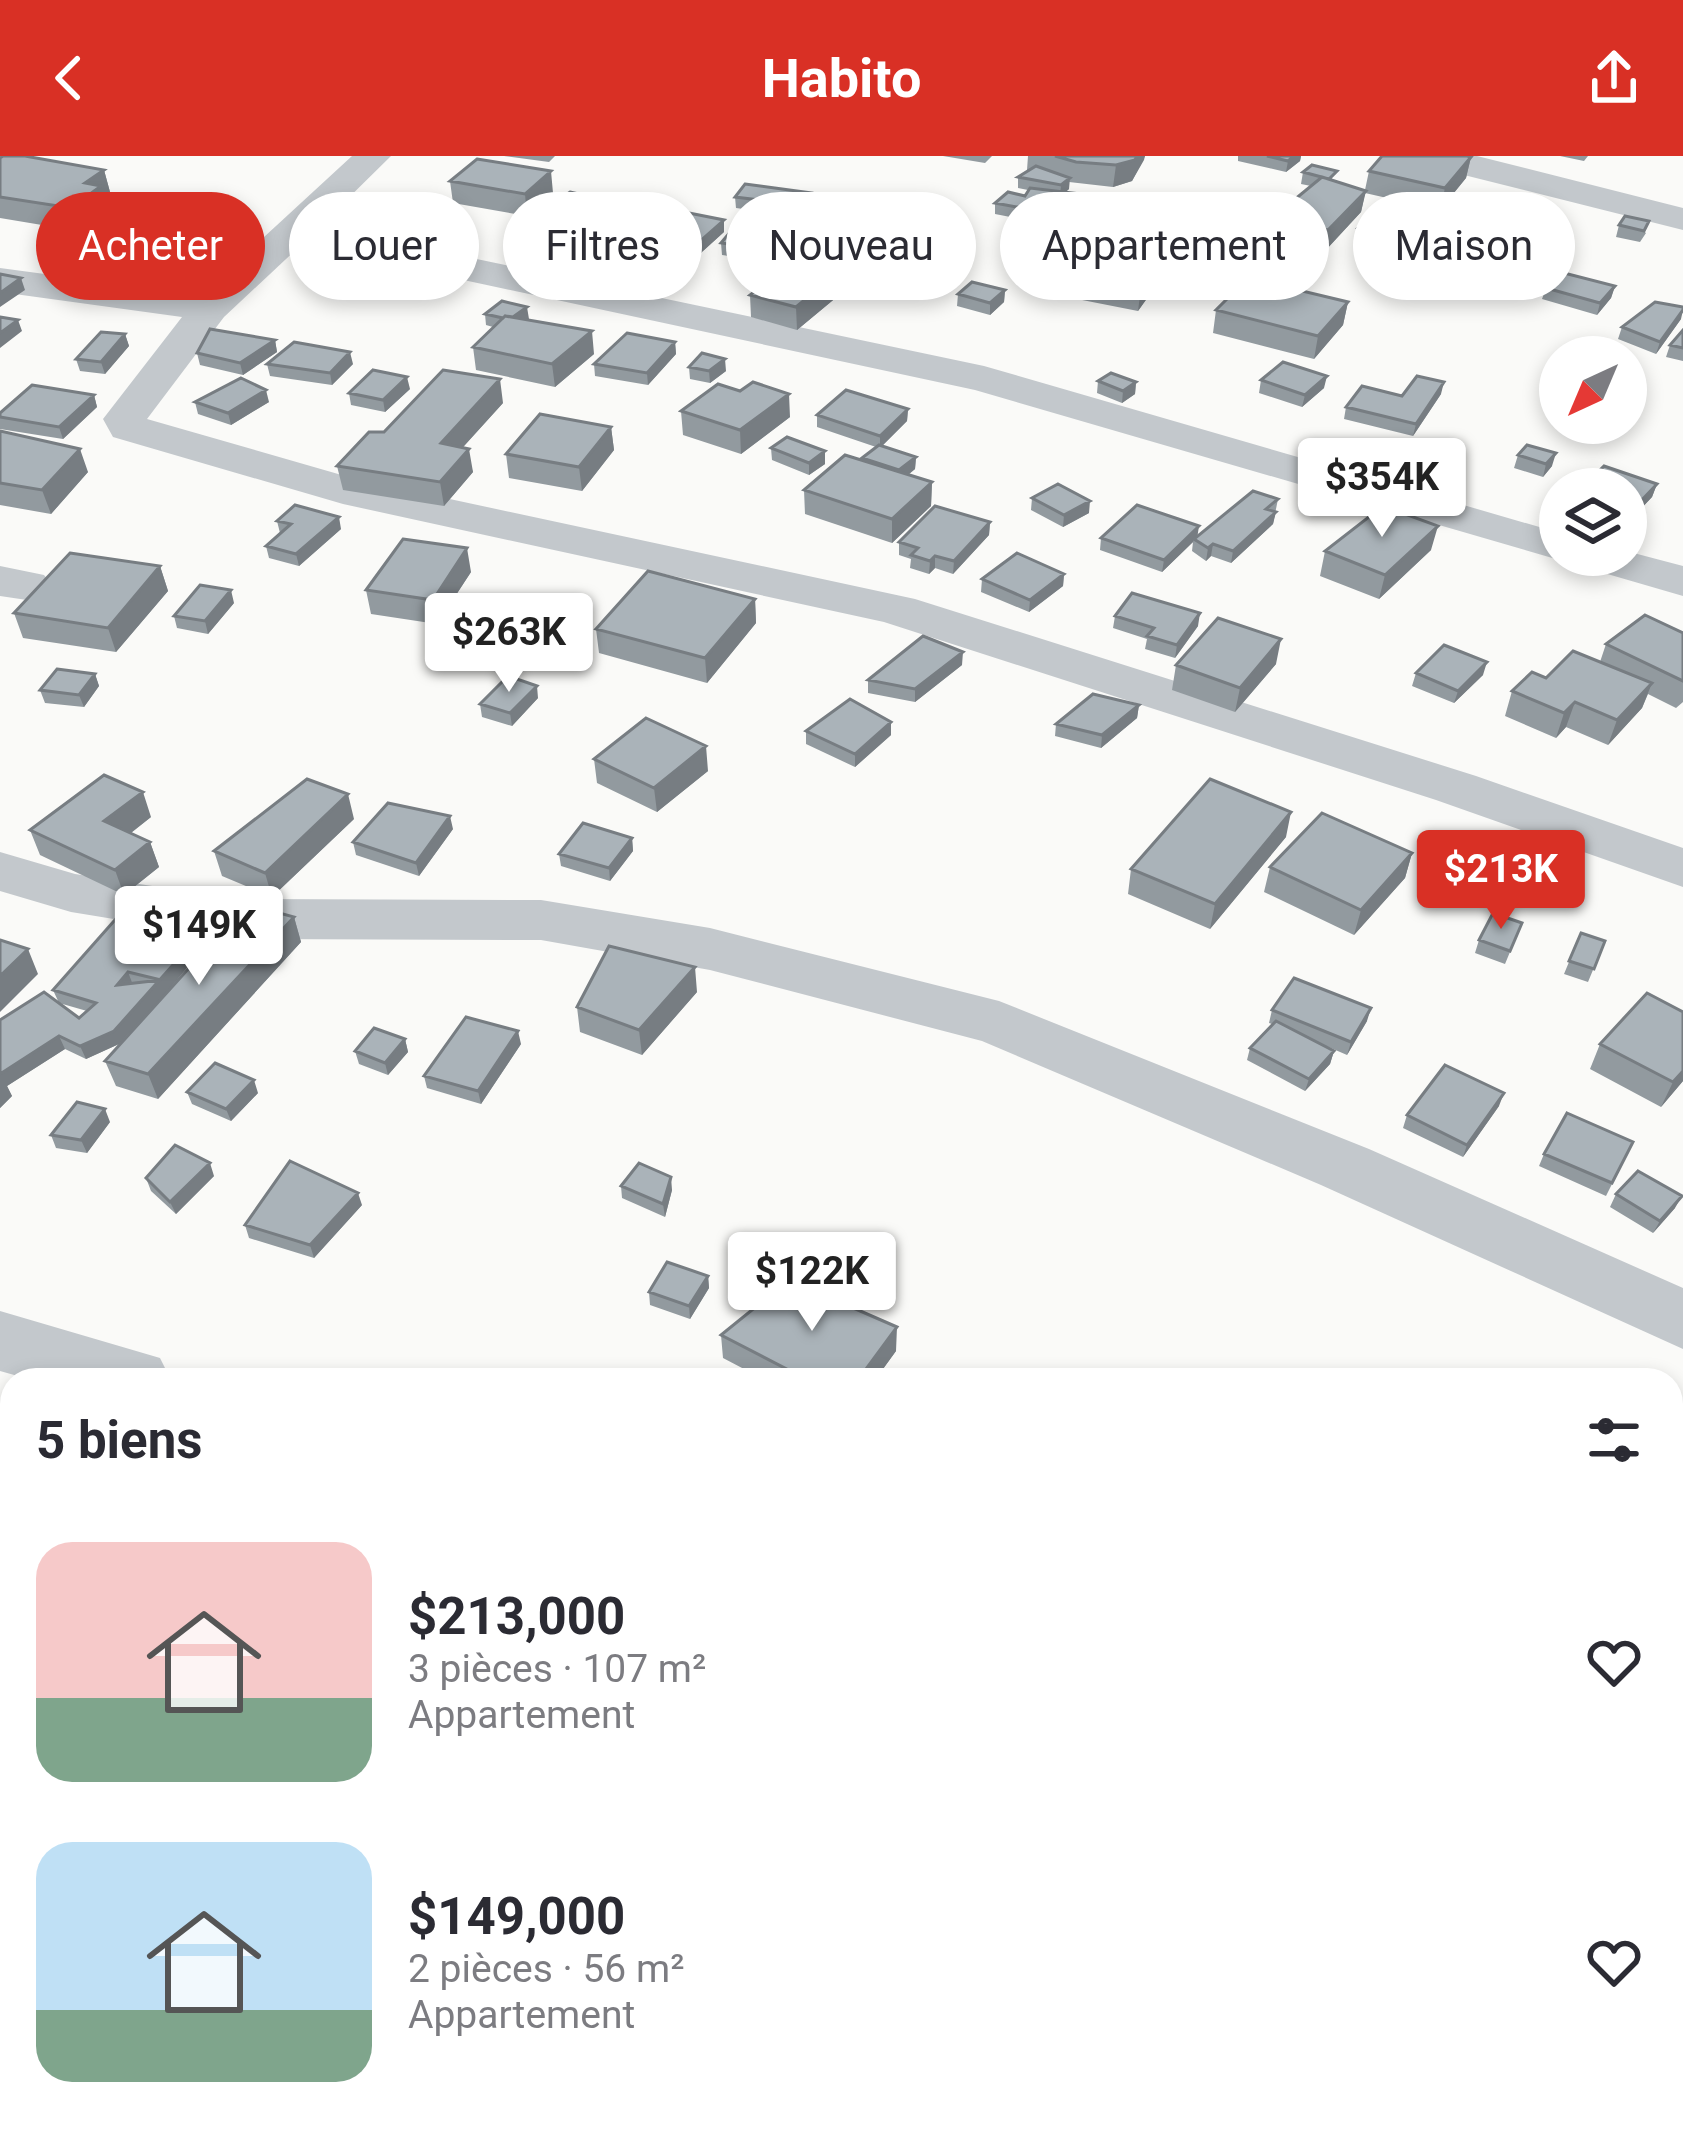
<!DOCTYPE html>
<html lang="fr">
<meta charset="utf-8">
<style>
:root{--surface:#fff;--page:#f2f2f3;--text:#2b2b33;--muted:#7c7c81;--accent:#d93025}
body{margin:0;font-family:Roboto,sans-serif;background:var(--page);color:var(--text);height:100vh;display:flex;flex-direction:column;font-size:45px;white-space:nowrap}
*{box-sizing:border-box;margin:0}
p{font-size:39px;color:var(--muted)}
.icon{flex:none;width:66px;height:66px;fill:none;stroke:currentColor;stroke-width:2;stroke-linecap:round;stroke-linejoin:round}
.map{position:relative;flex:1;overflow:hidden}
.panel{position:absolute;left:0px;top:1212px;width:1683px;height:771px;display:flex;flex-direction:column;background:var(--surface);border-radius:36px 36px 0 0;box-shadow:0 6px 18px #0003}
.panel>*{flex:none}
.hud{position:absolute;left:36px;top:36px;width:1611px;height:108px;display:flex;gap:24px}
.needle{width:78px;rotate:224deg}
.fabs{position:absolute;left:1539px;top:180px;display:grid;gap:24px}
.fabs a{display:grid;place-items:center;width:108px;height:108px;border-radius:50%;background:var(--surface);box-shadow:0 6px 18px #0003;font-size:60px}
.price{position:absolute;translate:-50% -102px;padding:0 27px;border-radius:12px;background:#fff;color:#222;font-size:39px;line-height:78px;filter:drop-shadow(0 3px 6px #0008)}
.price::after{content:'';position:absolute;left:50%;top:72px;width:36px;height:27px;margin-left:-18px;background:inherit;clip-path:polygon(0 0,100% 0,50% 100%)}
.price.current{background:var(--accent);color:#fff}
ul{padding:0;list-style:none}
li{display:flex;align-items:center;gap:36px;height:300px;padding:0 36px}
li span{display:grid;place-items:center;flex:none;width:336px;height:240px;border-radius:36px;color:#555}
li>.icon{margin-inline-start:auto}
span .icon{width:144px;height:144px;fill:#fffc;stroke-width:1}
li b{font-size:51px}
h2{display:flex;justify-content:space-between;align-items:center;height:144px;padding:0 36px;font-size:51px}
.pill{padding:0 42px;border-radius:54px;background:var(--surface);box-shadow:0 6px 18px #0003;font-size:42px;line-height:108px}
.pill.current{background:var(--accent);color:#fff}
header{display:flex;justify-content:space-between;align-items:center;height:156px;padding:0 36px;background:var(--accent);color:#fff;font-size:54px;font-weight:700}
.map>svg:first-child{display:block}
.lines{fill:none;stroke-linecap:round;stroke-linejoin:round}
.minor{fill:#c3c8cc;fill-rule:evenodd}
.wall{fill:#929a9f}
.shaded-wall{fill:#777d82}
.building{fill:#aab3b9;stroke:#777d82;stroke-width:3;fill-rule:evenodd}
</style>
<header><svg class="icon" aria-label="back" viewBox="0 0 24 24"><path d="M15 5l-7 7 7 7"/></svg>Habito<svg class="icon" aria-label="share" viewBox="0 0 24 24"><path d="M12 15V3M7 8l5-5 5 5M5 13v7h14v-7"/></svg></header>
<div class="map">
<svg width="1683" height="1981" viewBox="0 0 1683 1981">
<rect width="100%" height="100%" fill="#fafaf8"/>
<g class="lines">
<path class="minor" d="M352 0H391L320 70 984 210 1560 377V399L1626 395 1683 410V440L975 234 301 89 224 161 147 263 352 322 915 443 1476 620 1683 692V731L1436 644 884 466 343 348 113 281 103 263 182 161 0 136V112L201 139Z
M1415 0H1477L1683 52V74L1420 8Z
M0 410 44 419 52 429 44 439 27 444 0 440Z
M0 696 75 718 236 743 541 744 710 772 999 845 1369 993 1683 1132V1193L1321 1029 982 885 710 814 541 784 236 783 71 756 0 735Z
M0 1155 160 1202 171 1224H32L0 1215Z
M1671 1744 1683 1749V1839L1671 1834Z"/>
</g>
<path class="wall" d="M504 0H555L549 6Z
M943 0H992L985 7Z
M1028 0H1145L1132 25 1113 31 1069 26V33L1065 36 1088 50 1077 74 995 58V47L1025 40 1028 34 1018 32V21L1029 15 1027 14Z
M1238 0H1301L1300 5 1286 16 1238 5Z
M1560 0H1588L1584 5Z
M1471 1 1466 22 1440 54 1365 37 1361 56 1324 96 1269 84 1272 62 1311 30 1301 28 1303 16 1365 34 1369 15Z
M0 2 104 14 110 36 104 40 107 52 165 60 171 82 137 111 66 101 59 79 66 73 0 62Z
M450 25 553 37 527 60 453 47Z
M735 41 811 48 802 61 736 52Z
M596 42 597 54 582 64 555 58 554 47Z
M1270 45 1268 57 1257 71 1227 64 1229 53Z
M1625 60 1646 77 1640 86 1616 81 1619 69Z
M1507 65 1561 78 1551 88 1504 76Z
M1186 70 1183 92 1138 155 1077 143 1080 120Z
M1358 72 1432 74 1408 97 1356 84Z
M724 76 682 114 655 108 656 96 653 95 652 84Z
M793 77 794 88 779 107 722 99 721 87Z
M808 93 864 95V106L856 116 844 113V135L797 174 751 161 750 139 808 103Z
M871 101 962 109 951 125 871 112Z
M1187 107H1267L1250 122 1348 146 1343 169 1314 203 1213 177 1216 154 1231 139 1184 130Z
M1615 130 1611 142 1597 159 1542 143 1546 132Z
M1005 134 1004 146 990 159 957 150 958 138Z
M485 158 529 163 527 164 594 198 555 231 476 214 473 191 493 171 486 169Z
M1681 163 1656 198 1618 183 1622 171Z
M1683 174V205L1666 201 1670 189Z
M125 178 129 190 105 218 80 215 76 203Z
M275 184 277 196 243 219 200 209 197 197Z
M675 186 676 198 648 229 595 220 594 208Z
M267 208H353L332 229 270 220Z
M689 211 726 215 710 227 690 223Z
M1261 224 1324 232 1302 251 1259 237Z
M1098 225 1136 226 1135 238 1122 247 1097 237Z
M410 233 385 256 351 249 349 237Z
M740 235 790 261 741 298 683 279 681 255Z
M1441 238 1413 280 1344 263 1346 251 1402 240Z
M94 239 97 251 63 283 0 273V257Z
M195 246H269L231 269 198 258Z
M503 247 463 291 473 316 444 350 343 334 337 310 384 276Z
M908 253 907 265 882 290 916 301 915 313 908 319 932 326 931 350 892 387 805 358 804 334 862 304 876 291 817 271V259Z
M611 271 614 294 582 335 509 322 506 298Z
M0 275 88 316 51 358 0 349Z
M771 292 825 295V308L809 319 772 304Z
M1518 299 1552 310 1543 321 1514 312Z
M1604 310 1657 328 1652 341 1635 359 1626 356V333H1584L1586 328Z
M1032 342 1089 357 1063 371 1031 354Z
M1278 343 1273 368 1231 407 1211 400 1206 405 1192 395 1193 386 1162 416 1100 394 1101 382 1197 380Z
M277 365 341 373 299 410 269 402 266 390 280 377Z
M990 366 989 379 953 418 935 412 929 418 910 412 911 403 899 399V386Z
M1431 394 1379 443 1320 420 1325 395Z
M160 410 168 435 116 496 23 482 14 457Z
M471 416 437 468 371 458 366 434Z
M1064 418 1063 430 1029 456 981 436 982 423Z
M755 443 756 467 707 527 599 497 596 473Z
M234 447 208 478 177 472 174 460Z
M1115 460 1198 470 1175 502 1145 493 1147 483 1113 472Z
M1683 477V546L1676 552 1648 538 1642 552 1608 589 1566 571 1556 582 1505 560 1512 535 1546 522 1600 506 1606 488Z
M1276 508 1235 556 1172 534 1176 509Z
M962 509 915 546 868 537V524Z
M1416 517 1483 519 1454 547 1412 530Z
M95 518 99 530 84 551 45 547 40 534Z
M538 542 512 570 482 561 480 548Z
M1139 549 1137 562 1101 592 1055 580 1056 568Z
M806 575 891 579 855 611 806 588Z
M594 603 708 615 657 656 597 627Z
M151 661 131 677 150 686 159 711 124 739 40 699 30 674Z
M354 663 272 741 222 720 214 695Z
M453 673 419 720 356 699 353 686Z
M1286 681 1210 773 1128 738 1131 713Z
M632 682 633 695 610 725 561 710 559 698Z
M1412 697 1405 722 1354 779 1264 736 1270 711Z
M294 761 301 786 158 943 116 930 105 905Z
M214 763 218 775 119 888 86 903 65 893 7 930 12 940 0 952V864L79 862 87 855 59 847 53 834 166 768Z
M1522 767 1505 808 1475 797 1479 784Z
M1581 777 1605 785 1588 826 1564 818Z
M697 836 642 899 580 876 577 851Z
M1272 854 1367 865 1347 899 1317 886 1334 895 1330 908 1305 935 1247 904 1250 892 1272 868 1269 867Z
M1683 856V925L1661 951 1590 913 1600 888Z
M405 883 408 896 388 919 359 908 355 895Z
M521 888 481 948 427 932 424 920Z
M187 936 258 937 231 965 192 948Z
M1499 950 1463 1001 1403 972 1407 959Z
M110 966 87 997 56 992 51 979Z
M1633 986 1606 1040 1539 1010 1544 998Z
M214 1020 176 1058 151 1035 146 1022Z
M621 1030 672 1034 665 1061 622 1042Z
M1616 1038 1675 1052 1653 1077 1610 1051Z
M362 1049 314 1102 249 1082 245 1069Z
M708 1120 709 1132 690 1163 650 1149 649 1136Z
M721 1179 896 1195 875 1224H765L723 1202Z
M1683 1955V1981H1674Z"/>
<path class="shaded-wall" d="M1137 0H1145L1144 4 1132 25 1113 31 1116 9Z
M1294 0H1301L1300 5 1286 16 1288 5Z
M1471 1 1466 22 1440 54 1445 32Z
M104 14 110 36 104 40 107 52 77 74 71 52 85 27Z
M551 15 553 37 527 60 525 38Z
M1070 22 1069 33 1060 41 1061 29Z
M1366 35 1361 56 1324 96 1328 74Z
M811 37V48L802 61V49Z
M1089 39 1088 50 1077 74 1078 62Z
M596 42 597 54 582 64 581 53Z
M1270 45 1268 57 1257 71 1259 59Z
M165 60 171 82 137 111 131 89Z
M1434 62 1432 74 1408 97 1411 86Z
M724 64V76L682 114 681 102Z
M1564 66 1561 78 1551 88 1555 76Z
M1186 70 1183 92 1138 155 1141 132Z
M793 77 794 88 779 107V95Z
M1270 84 1267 107 1232 140 1235 117Z
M864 95V106L856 116V104Z
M962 97V109L951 125 952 113Z
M844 112V135L797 174 796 151Z
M21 122 25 134 0 151V137Z
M1615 130 1611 142 1597 159 1600 147Z
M1005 134 1004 146 990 159V147Z
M1348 146 1343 169 1314 203 1318 180Z
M527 151 529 163 511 176 510 164Z
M1683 154 1681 163 1656 198 1660 186Z
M18 164 22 175 0 192V177Z
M592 175 594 198 555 231 552 208Z
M125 178 129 190 105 218 101 206Z
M275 184 277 196 243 219 240 207Z
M675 186 676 198 648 229 647 217Z
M350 196 353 208 332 229 330 217Z
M725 203 726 215 710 227 709 215Z
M1327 220 1324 232 1302 251 1305 239Z
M407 221 410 233 385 256 383 244Z
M500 223 503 247 445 311 441 287Z
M1136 226 1135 238 1122 247 1123 235Z
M1444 226 1441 238 1413 280 1416 268Z
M266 234 269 246 231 269 228 257Z
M789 238 790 261 741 298 740 274Z
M94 239 97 251 63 283 59 271Z
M908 253 907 265 880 292V280Z
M611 271 614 294 582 335 579 311Z
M80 293 88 316 51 358 42 334Z
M469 293 473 316 444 350 440 326Z
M825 295V308L809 319V307Z
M1556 297 1552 310 1543 321 1546 308Z
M916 301 915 313 899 326V314Z
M932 326 931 350 892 387V363Z
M1657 328 1652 341 1635 359 1639 347Z
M1090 345 1089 357 1063 371 1064 359Z
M1276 356 1273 368 1231 407 1233 395Z
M339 361 341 373 299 410 296 398Z
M990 366 989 379 953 418 954 405Z
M1199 370 1197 383H1194L1193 386 1162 416 1164 404Z
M1438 370 1431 394 1379 443 1385 419Z
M1213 388 1211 400 1206 405 1208 392Z
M467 392 471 416 437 468 433 444Z
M935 400V412L929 418 930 405Z
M160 410 168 435 116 496 108 472Z
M1064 418 1063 430 1029 456 1030 444Z
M231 434 234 447 208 478 205 465Z
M755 443 756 467 707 527 705 502Z
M1200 457 1198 470 1175 502 1177 489Z
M1281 483 1276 508 1235 556 1240 532Z
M963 496 962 509 915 546V533Z
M1487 506 1483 519 1454 547 1458 535Z
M95 518 99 530 84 551 79 539Z
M1652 527 1642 552 1608 589 1617 564Z
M537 530 538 542 512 570 510 557Z
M1575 546 1566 571 1556 582 1564 557Z
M1139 549 1137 562 1101 592 1102 579Z
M891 566V579L855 611V598Z
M706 590 708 615 657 656 654 632Z
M143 636 151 661 114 690 104 665Z
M348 638 354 663 272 741 265 717Z
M1291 656 1286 681 1210 773 1215 748Z
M450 660 453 673 419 720 416 707Z
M632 682 633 695 610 725 609 712Z
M150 686 159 711 124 739 115 714Z
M1412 697 1405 722 1354 779 1361 754Z
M294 761 301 786 158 943 148 918Z
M214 763 218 775 166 837 119 888 86 903 80 890 114 875Z
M28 793 38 818 0 856V820Z
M695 811 697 836 642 899 639 874Z
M128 816 133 829H117Z
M1371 852 1367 865 1347 899 1351 886Z
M518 875 521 888 481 948 478 935Z
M59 880 65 893 7 930 12 940 0 952V918Z
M405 883 408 896 388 919 385 907Z
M1334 895 1330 908 1305 935 1309 923Z
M1683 915V925L1661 951 1673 926Z
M254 924 258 937 231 965 226 953Z
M1504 937 1499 950 1463 1001 1467 989Z
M105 953 110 966 87 997 81 984Z
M210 1007 214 1020 176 1058 170 1046Z
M671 1021 672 1034 665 1061 663 1048Z
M358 1037 362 1049 314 1102 310 1089Z
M1682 1040 1675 1052 1653 1077 1660 1065Z
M708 1120 709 1132 690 1163 689 1150Z
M897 1171 896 1195 875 1224H858Z"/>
<path class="building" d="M3 0H25L104 14 85 27 101 30 71 52 0 41V2Z
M1055 0H1137L1135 4 1116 9 1076 6Z
M1267 0H1294L1288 5Z
M1382 0H1467L1471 1 1445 32 1369 15Z
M477 3 551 15 525 38 450 25Z
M1312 9 1337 15 1329 23 1303 16Z
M1036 10 1070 22 1061 29 1018 21Z
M1322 21 1366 35 1328 74 1272 62Z
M745 28 811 37 802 49 735 41Z
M1030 32 1089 39 1078 62 995 47 1008 36 1025 40Z
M570 36 596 42 581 53 554 47Z
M1240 39 1270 45 1259 59 1229 53Z
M1382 49 1434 62 1411 86 1358 72Z
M94 50 165 60 131 89 59 79Z
M1518 54 1564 66 1555 76 1507 65Z
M684 56 724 64 681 102 654 97 666 86 652 84Z
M1128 59 1186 70 1141 132 1080 120Z
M1625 60 1649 65 1644 75 1619 69Z
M736 69 793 77 779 95 721 87Z
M1207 76 1270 84 1235 117 1187 107Z
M820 84 864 95 856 104 808 93Z
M883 85 962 97 952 113 871 101Z
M799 101 844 112 796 151 750 139Z
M1564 117 1615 130 1600 147 1546 132Z
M0 118 21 122 0 137Z
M1248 122 1348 146 1318 180 1216 154Z
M972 126 1005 134 990 147 958 138Z
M502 145 527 151 513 161 505 160 503 162 485 158Z
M1655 146 1683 151V154L1660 186 1622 171Z
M505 160 592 175 552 208 473 191Z
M0 161 18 164 0 177Z
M210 173 275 184 240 207 197 197Z
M1683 174V192L1670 189Z
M101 176 125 178 101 206 76 203Z
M627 177 675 186 647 217 594 208Z
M294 186 350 196 330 217 267 208Z
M702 197 725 203 709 215 689 211Z
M1283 206 1327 220 1305 239 1261 224Z
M373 214 407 221 383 244 349 237Z
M443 214 500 223 441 287 469 293 440 326 337 310 369 276H384Z
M1111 217 1136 226 1123 235 1098 225Z
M1417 220 1444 226 1416 268 1346 251 1362 230 1402 240Z
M241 222 266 234 228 257 195 246Z
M753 226 789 238 740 274 681 255 718 228 740 235Z
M32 229 94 239 59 271 0 261V257Z
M846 234 908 253 880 280 817 259Z
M540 258 611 271 579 311 506 298Z
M0 275 80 293 42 334 0 327Z
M787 281 825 295 809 307 771 292Z
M879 289 916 301 899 314 862 302Z
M1527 289 1556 297 1546 308 1518 299Z
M845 299 932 326 892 363 804 334Z
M1604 310 1657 328 1639 347 1626 342V333H1601L1586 328Z
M1058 328 1090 345 1064 359 1032 342Z
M1253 335 1278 343 1266 353 1276 356 1233 395 1213 388 1208 392 1194 383Z
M295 349 339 361 296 398 266 390 291 368 277 365Z
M1137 349 1199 370 1164 404 1101 382Z
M935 350 990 366 954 405 935 400 930 405 911 399 918 392 899 386Z
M1383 350 1438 370 1385 419 1325 395Z
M403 383 467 392 433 444 366 434Z
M70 397 160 410 108 472 14 457Z
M1017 397 1064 418 1030 444 982 423Z
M648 415 755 443 705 502 596 473Z
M200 429 231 434 205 465 174 460Z
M1132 437 1200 457 1177 489 1147 480 1154 472 1115 460Z
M1645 459 1683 477V525L1606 488Z
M1218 462 1281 483 1240 532 1176 509Z
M923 480 963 496 915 533 868 524Z
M1444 489 1487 506 1458 535 1416 517Z
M1573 495 1652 527 1617 564 1575 546 1564 557 1512 535 1532 516 1546 522Z
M57 513 95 518 79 539 40 534Z
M508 520 537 530 510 557 480 548Z
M1093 538 1139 549 1102 579 1056 568Z
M850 543 891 566 855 598 806 575Z
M646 562 706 590 654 632 594 603Z
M104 619 143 636 104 665 150 686 115 714 30 674Z
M307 623 348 638 265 717 214 695Z
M1210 623 1291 656 1215 748 1131 713Z
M388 647 450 660 416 707 353 686Z
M1322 657 1412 697 1361 754 1270 711Z
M583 667 632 682 609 712 559 698Z
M247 748 294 761 148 918 105 905Z
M177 755 214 763 114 875 80 890 59 880 0 918V864L44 836 79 862 96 847 53 834 122 756 166 768ZM128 816 161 824 117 829Z
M1493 757 1522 767 1510 795 1479 784Z
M1581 777 1605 785 1594 813 1569 805Z
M0 784 28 793 0 820Z
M609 790 695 811 639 874 577 851Z
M1294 822 1371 852 1351 886 1272 854Z
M1647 837 1683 856V915L1673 926 1600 888Z
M466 861 518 875 478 935 424 920Z
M1276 865 1334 895 1309 923 1250 892Z
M374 872 405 883 385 907 355 895Z
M215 907 254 924 226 953 187 936Z
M1445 909 1504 937 1467 989 1407 959Z
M77 946 105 953 81 984 51 979Z
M1567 957 1633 986 1612 1027 1544 998Z
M175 989 210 1007 170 1046 146 1022Z
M290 1005 358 1037 310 1089 245 1069Z
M639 1007 671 1021 663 1048 621 1030Z
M1638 1015 1682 1040 1660 1065 1616 1038Z
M667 1106 708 1120 689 1150 649 1136Z
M789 1124 897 1171 858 1224H808L721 1179Z
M1671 1823 1683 1831V1905L1671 1933Z"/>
</svg>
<div class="fabs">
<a><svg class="needle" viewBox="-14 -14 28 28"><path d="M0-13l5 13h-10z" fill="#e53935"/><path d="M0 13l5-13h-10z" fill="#7c7c81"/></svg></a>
<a><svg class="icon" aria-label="layers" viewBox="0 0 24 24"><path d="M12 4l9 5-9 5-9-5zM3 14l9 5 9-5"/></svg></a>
</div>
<b class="price" style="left:1382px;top:384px">$354K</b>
<b class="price" style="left:509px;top:539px">$263K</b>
<b class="price current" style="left:1501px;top:776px">$213K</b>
<b class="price" style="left:199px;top:832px">$149K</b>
<b class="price" style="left:812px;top:1178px">$122K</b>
<div class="hud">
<a class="pill current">Acheter</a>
<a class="pill">Louer</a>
<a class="pill">Filtres</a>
<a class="pill">Nouveau</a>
<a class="pill">Appartement</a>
<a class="pill">Maison</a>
</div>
<section class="panel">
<h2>5 biens<svg class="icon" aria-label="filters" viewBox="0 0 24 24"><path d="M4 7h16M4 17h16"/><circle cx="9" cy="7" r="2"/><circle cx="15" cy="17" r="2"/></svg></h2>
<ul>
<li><span style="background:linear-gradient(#f6c9c9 65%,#7fa58c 0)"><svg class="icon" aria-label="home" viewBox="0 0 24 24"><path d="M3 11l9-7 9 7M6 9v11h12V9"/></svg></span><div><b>$213,000</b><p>3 pièces · 107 m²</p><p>Appartement</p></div><svg class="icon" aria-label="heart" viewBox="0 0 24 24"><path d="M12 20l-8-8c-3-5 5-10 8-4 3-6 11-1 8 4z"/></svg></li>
<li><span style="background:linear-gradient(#bfe0f5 70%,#7fa58c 0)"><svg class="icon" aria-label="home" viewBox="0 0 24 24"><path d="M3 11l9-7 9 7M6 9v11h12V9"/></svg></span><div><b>$149,000</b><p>2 pièces · 56 m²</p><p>Appartement</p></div><svg class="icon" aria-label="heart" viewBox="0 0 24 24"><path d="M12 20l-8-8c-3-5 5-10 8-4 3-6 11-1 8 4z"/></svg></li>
</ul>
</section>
</div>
